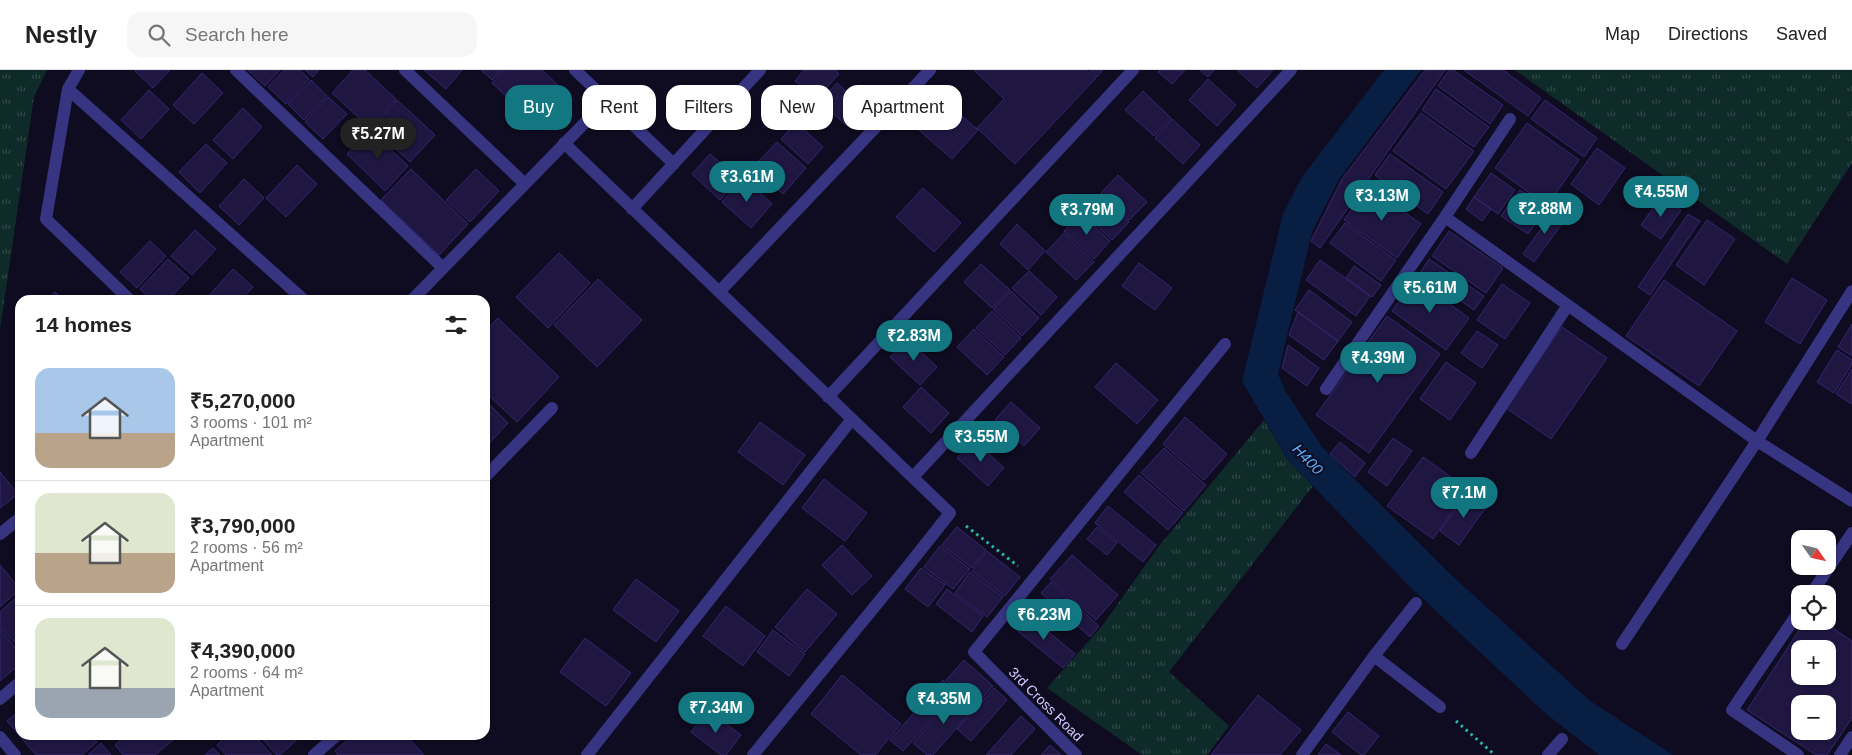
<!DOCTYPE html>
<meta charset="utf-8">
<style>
:root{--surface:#fff;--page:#f6f6f6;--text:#222;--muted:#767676;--line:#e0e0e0;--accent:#137781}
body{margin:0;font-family:Arial,sans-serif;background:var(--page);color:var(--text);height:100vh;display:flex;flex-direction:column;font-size:19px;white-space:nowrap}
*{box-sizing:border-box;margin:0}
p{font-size:16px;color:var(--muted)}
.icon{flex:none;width:28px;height:28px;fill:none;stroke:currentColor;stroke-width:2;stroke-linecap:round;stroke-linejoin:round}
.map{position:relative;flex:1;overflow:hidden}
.panel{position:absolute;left:15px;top:225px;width:475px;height:445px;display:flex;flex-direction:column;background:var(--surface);border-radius:15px;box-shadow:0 1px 4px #0004}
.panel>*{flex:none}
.hud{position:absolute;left:505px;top:15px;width:475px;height:45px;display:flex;gap:10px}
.needle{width:32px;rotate:124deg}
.tools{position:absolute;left:1791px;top:460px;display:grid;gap:10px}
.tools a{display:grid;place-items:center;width:45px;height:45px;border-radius:10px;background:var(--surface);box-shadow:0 1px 4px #0004;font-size:25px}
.price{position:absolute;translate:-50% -42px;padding:0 11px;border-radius:18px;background:var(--accent);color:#fff;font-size:16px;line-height:32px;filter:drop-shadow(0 1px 2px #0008)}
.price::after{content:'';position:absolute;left:50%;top:30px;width:15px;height:11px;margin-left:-8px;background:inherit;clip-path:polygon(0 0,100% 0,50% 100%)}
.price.selected{background:#222;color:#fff}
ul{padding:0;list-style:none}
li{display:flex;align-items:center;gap:15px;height:125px;padding:0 20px}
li+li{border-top:1px solid var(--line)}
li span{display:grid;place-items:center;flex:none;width:140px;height:100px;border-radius:15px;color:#555}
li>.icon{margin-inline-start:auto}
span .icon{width:60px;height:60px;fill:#fffc;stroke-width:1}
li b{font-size:21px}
h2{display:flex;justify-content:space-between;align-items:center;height:60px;padding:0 20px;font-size:21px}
.chip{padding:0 18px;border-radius:15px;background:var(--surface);box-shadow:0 1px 4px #0004;font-size:18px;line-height:45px}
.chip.selected{background:var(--accent);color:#fff}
header{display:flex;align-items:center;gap:30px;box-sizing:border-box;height:70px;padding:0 25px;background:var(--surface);border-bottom:1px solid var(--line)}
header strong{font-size:24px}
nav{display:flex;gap:28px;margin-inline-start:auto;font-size:18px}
.search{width:350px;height:45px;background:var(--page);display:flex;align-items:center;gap:12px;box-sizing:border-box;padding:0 18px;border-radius:15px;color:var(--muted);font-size:19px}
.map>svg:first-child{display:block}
.grass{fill:url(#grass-tufts)}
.water{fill:#081e42}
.building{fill:#1f1742;stroke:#35276f;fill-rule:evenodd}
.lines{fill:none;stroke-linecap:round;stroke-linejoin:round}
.path{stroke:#27b7ae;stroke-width:3;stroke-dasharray:2.5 4;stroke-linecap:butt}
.minor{stroke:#373482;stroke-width:12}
.labels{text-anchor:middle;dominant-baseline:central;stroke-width:4;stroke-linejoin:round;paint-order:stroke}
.street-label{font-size:14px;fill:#d1cbff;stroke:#0f0b20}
.water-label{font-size:15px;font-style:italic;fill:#59b2ff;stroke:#0f0b20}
</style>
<header>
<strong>Nestly</strong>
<div class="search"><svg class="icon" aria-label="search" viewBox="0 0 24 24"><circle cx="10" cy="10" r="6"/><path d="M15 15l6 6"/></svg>Search here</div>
<nav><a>Map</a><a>Directions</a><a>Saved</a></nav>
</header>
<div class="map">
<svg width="1852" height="685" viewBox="0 0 1852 685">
<defs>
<pattern id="grass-tufts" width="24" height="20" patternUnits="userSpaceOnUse" patternTransform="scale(1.25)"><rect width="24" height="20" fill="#0e2a29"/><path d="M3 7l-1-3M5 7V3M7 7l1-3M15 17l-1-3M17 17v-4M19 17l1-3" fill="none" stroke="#304849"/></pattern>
</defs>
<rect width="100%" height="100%" fill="#0f0b20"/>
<path class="grass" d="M0 0H47L34 27 0 260Z
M1515 0H1852V93L1787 194Z
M1264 350 1288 390 1313 416 1169 602 1229 656 1207 685H1142L1047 618 1102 556 1159 476Z"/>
<path class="water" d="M1384 0H1421L1339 109 1312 162 1278 304 1286 322 1322 377 1374 428 1448 502 1589 630 1673 685H1599L1545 643 1407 514 1288 390 1242 311 1283 144 1302 107Z"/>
<path class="building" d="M136 0H170L153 18 135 1Z
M248 0H280L265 16Z
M284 0H300L309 9 286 34 268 17Z
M305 0H319L313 7Z
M353 0H365L396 29 369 57 332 23Z
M424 0H462L446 19Z
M481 0H502L492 10Z
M504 0H542L557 14 527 46 492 13Z
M804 0H835L839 4 816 29 795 11Z
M974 0H1087L1096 8 1015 94 977 58 1004 29Z
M1090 0H1103L1097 7Z
M1160 0H1185L1172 14 1158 2Z
M1200 0H1214L1208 7Z
M1237 0H1273L1257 18Z
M1425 0H1445L1320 178 1311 171 1342 109Z
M1449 0H1453L1503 35 1490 54 1438 16Z
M1464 0H1503L1541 28 1528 46Z
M202 3 223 23 194 54 173 35Z
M1208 9 1236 35 1217 56 1189 30Z
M311 10 327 26 304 50 288 34Z
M837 13 863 37 847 56 820 32Z
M1436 19 1489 57 1474 77 1422 40Z
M149 20 169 39 141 69 121 50Z
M1143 21 1171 48 1154 66 1125 40Z
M938 25 978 60 952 89 912 54Z
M328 27 347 44 323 69 305 52Z
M397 30 435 65 410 92 372 57Z
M1545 30 1597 68 1584 87 1531 49Z
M243 38 262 57 233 89 213 70Z
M1421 43 1474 81 1446 119 1393 81Z
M1172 49 1200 75 1183 94 1155 68Z
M796 52 823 77 808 94 781 69Z
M1527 53 1579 90 1547 136 1495 98Z
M370 60 408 96 385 121 347 84Z
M777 72 806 98 783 124 753 97Z
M206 74 227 93 200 123 179 102Z
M1597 78 1625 98 1599 135 1571 114Z
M710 84 739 109 720 130 692 104Z
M1390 84 1443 122 1428 144 1375 105Z
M297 95 317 114 286 147 266 128Z
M411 99 468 154 439 185 381 130Z
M476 99 499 121 470 152 446 130Z
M1491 103 1515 120 1498 144 1474 127Z
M1118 105 1147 132 1129 150 1101 123Z
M744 108 772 134 751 158 722 132Z
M244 109 264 128 239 155 219 136Z
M1368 116 1421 154 1397 188 1344 150Z
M923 118 961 153 934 182 896 147Z
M1520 120 1546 138 1528 164 1501 146Z
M1099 124 1129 152 1112 170 1083 142Z
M1474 127 1491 139 1482 151 1466 139Z
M1661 127 1681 140 1661 169 1641 155Z
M1555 139 1567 147 1534 192 1523 184Z
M1081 143 1110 171 1094 189 1064 161Z
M1688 144 1700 151 1650 225 1638 217Z
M1707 150 1735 169 1704 215 1676 195Z
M1345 153 1396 190 1381 211 1330 173Z
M1017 154 1045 181 1028 200 1000 174Z
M195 160 216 179 192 205 171 186Z
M1449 161 1503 198 1486 223 1432 186Z
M1064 163 1094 192 1076 210 1046 182Z
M150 171 166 186 137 218 120 202Z
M559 183 590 213 548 258 516 227Z
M168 189 189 208 168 230H152L140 219Z
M1429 189 1484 226 1474 240 1420 203Z
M1320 190 1370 226 1356 246 1306 210Z
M1139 193 1172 218 1155 240 1122 216Z
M981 194 1010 220 992 238 964 212Z
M1354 196 1381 215 1372 227 1346 208Z
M233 199 253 217 241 230H205Z
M1029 201 1057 227 1041 245 1012 218Z
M1792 208 1827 230 1800 274 1765 252Z
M598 209 642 250 597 297 554 255Z
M1415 209 1469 248 1446 280 1392 241Z
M1664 210 1737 261 1699 316 1626 266Z
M1502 214 1530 233 1505 269 1477 250Z
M1309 220 1352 252 1338 271 1295 240Z
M1011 221 1039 248 1022 266 993 239Z
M55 222 63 230H48Z
M992 241 1021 268 1005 285 976 258Z
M1298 242 1338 271 1324 290 1289 265Z
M1387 246 1440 284 1369 383 1316 345Z
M498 248 559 307 517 352 485 322V261Z
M1852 254V286L1838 277Z
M1562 257 1607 288 1551 369 1506 338Z
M974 259 1004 287 987 305 957 277Z
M1477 261 1498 275 1482 298 1461 283Z
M907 269 937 297 920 315 890 287Z
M1288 275 1319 298 1307 316 1282 298Z
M1837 280 1852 290V294L1834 323 1817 312Z
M1446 292 1476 313 1450 350 1420 329Z
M1116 293 1158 330 1137 354 1095 317Z
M1852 299V334L1836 324Z
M921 317 949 343 931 363 903 337Z
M485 330 508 353 485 378Z
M1011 332 1040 358 1024 376 995 350Z
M1185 347 1227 384 1204 410 1163 374Z
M760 352 805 385 783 415 738 382Z
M1393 368 1412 381 1387 416 1368 402Z
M974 370 1004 398 988 416 957 388Z
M1340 372 1365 393 1355 407 1330 384Z
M1164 378 1206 415 1184 441 1141 403Z
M1423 387 1468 419 1433 469 1387 436Z
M0 402 18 424 0 438Z
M1139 405 1183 443 1168 460 1124 422Z
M824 409 867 443 845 471 802 438Z
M1468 422 1487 436 1459 475 1440 461Z
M1108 436 1156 475 1143 492 1095 453Z
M957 457 986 480 972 498 942 475Z
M1097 457 1117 473 1107 485 1087 469Z
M842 475 872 506 852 525 822 495Z
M940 476 970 499 953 519 924 497Z
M987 481 1020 507 1005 526 972 501Z
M1072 485 1118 525 1096 550 1050 509Z
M0 495 20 519 0 537Z
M921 498 945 515 928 537 905 519Z
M970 502 1003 527 987 547 955 523Z
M636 509 679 541 656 572 613 540Z
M1051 512 1099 556 1090 567 1041 523Z
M807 519 837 544 805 582 775 557Z
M947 519 983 546 972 562 936 534Z
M20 524V578L0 557V542Z
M726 536 765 566 743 596 703 566Z
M1026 543 1075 584 1063 598 1014 558Z
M1805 551H1822L1852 571V648L1827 685H1816L1747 640ZM1800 579H1828V606H1800ZM1800 634H1828V661H1800Z
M0 559 20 583V594L0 611Z
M773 560 805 584 789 606 757 582Z
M585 568 631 603 606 636 560 602Z
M964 590 993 616 975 636 946 610Z
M842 605 901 654 875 685H861L811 644Z
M943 610 956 622 903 681 890 670Z
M994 618 1007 630 971 671 957 659Z
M957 623 974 638 933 685H927L913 673Z
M1258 625 1301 660 1280 685H1211Z
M20 640V665H91L97 672 82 685H36L7 651Z
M708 640 741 665 726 685H721L691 662Z
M1348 642 1379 666 1364 685H1361L1332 662Z
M1021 646 1035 659 1011 685H986Z
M126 665H179L155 685H123L115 675Z
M227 665H254L272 685H226L217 675Z
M259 665H302L280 685H277Z
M353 665H406L424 685H338L335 681Z
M101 673 111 685H88Z
M1326 674 1341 685H1318Z
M1050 675 1061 685H1041Z
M213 678 220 685H205Z"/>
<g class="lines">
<path class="path" d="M966 456 1018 496
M1456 651 1495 685"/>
<path class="minor" d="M79 0 68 19 46 149 130 230
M236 0 443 198
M405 0 525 114
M575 0 674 94
M68 19 304 230
M564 73 950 443 908 496 753 685
M632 139 760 0
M1445 147 1757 371 1852 431
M719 222 930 0
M412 230 606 31
M1326 319 1445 147 1510 49
M828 327 1133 0
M1471 383 1568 235
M485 407 552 338
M913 407 1291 0
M0 464 20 448
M1811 524 1852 463
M1622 574 1757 371 1852 221
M1374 586 1440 637
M0 629 20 612
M0 667 15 685
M314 685 337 665
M587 685 852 349
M1076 685 974 582 1225 274
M1302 685 1374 586 1416 533
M1548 685 1562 669
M1798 685 1732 640 1800 540
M1840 685 1852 667"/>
</g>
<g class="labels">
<g class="street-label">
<text transform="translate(1046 634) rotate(45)">3rd Cross Road</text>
</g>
<g class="water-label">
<text transform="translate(1308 389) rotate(46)">H400</text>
</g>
</g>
</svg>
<div class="tools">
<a><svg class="needle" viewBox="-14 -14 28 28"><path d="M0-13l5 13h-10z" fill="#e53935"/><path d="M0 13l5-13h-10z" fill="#767676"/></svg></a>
<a><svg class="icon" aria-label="locate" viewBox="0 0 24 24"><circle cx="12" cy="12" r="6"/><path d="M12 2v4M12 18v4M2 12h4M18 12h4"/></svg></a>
<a>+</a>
<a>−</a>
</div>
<b class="price selected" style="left:378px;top:90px">₹5.27M</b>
<b class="price" style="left:747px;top:133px">₹3.61M</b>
<b class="price" style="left:1661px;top:148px">₹4.55M</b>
<b class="price" style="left:1382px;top:152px">₹3.13M</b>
<b class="price" style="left:1545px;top:165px">₹2.88M</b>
<b class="price" style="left:1087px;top:166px">₹3.79M</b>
<b class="price" style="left:1430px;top:244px">₹5.61M</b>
<b class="price" style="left:914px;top:292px">₹2.83M</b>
<b class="price" style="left:1378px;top:314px">₹4.39M</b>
<b class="price" style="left:981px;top:393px">₹3.55M</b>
<b class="price" style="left:1464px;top:449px">₹7.1M</b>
<b class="price" style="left:1044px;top:571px">₹6.23M</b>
<b class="price" style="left:944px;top:655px">₹4.35M</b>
<b class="price" style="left:716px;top:664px">₹7.34M</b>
<div class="hud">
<a class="chip selected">Buy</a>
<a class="chip">Rent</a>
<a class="chip">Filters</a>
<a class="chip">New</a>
<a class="chip">Apartment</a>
</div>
<section class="panel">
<h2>14 homes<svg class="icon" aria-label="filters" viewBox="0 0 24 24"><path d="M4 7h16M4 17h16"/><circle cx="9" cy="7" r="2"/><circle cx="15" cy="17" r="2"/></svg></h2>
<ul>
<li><span style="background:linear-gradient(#a9c7e8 65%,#b9a48a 0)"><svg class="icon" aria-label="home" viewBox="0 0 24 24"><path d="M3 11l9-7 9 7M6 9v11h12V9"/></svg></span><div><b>₹5,270,000</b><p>3 rooms · 101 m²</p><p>Apartment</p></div></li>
<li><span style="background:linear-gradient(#dfe7d0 60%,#b9a48a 0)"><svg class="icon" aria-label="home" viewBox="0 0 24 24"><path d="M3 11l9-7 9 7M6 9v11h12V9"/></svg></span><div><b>₹3,790,000</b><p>2 rooms · 56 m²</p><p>Apartment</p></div></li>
<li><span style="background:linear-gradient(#dfe7d0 70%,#9aa5b1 0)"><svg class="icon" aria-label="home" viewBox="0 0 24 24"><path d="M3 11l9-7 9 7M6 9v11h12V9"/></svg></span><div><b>₹4,390,000</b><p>2 rooms · 64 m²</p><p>Apartment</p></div></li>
</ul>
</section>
</div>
